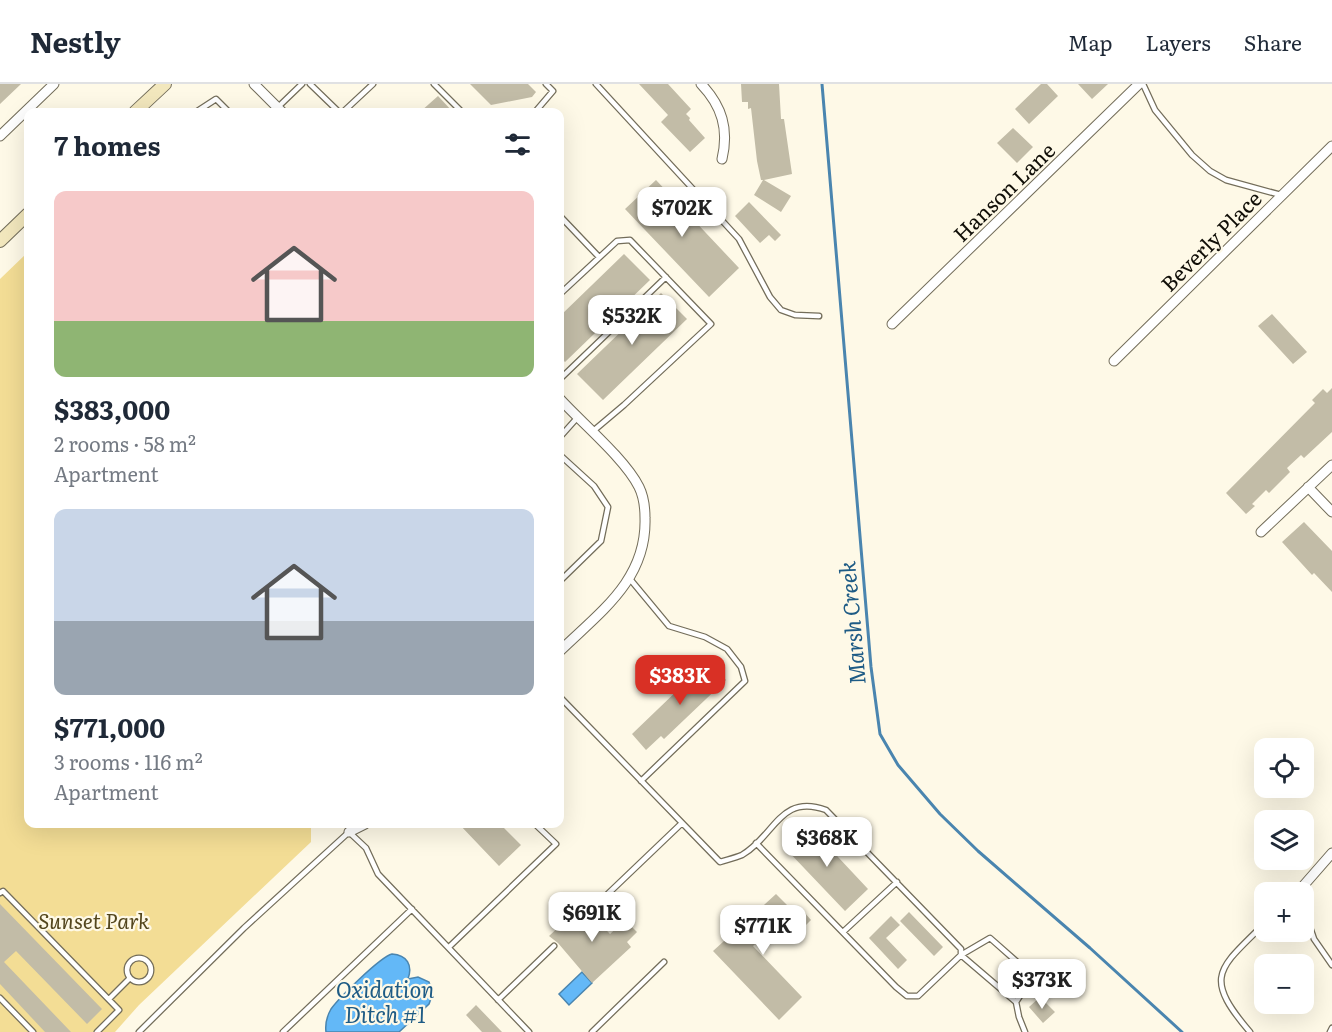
<!DOCTYPE html>
<meta charset="utf-8">
<style>
:root{--surface:#fff;--page:#f2f2f3;--text:#1f2937;--muted:#747a83;--line:#e0e1e3;--accent:#d93025}
body{margin:0;font-family:Literata,serif;background:var(--page);color:var(--text);height:100vh;display:flex;flex-direction:column;font-size:22px;white-space:nowrap}
*{box-sizing:border-box;margin:0}
p{font-size:20px;color:var(--muted)}
.icon{flex:none;width:33px;height:33px;fill:none;stroke:currentColor;stroke-width:2;stroke-linecap:round;stroke-linejoin:round}
.map{position:relative;flex:1;overflow:hidden}
.drawer{position:absolute;left:24px;top:24px;width:540px;height:720px;display:flex;flex-direction:column;background:var(--surface);border-radius:12px;box-shadow:0 6px 24px #0002}
.drawer>*{flex:none}
.buttons{position:absolute;left:1254px;top:654px;display:grid;gap:12px}
.buttons a{display:grid;place-items:center;width:60px;height:60px;border-radius:12px;background:var(--surface);box-shadow:0 6px 24px #0002;font-size:30px}
.price{position:absolute;translate:-50% -51px;padding:0 14px;border-radius:12px;background:#fff;color:#222;font-size:20px;line-height:39px;filter:drop-shadow(0 2px 3px #0008)}
.price::after{content:'';position:absolute;left:50%;top:36px;width:18px;height:14px;margin-left:-9px;background:inherit;clip-path:polygon(0 0,100% 0,50% 100%)}
.price.on{background:var(--accent);color:#fff}
ul{padding:0;list-style:none}
li{display:grid;align-content:center;gap:12px;height:318px;padding:0 30px}
li span{display:grid;place-items:center;height:186px;border-radius:12px;color:#555}
li>.icon{margin-inline-start:auto}
span .icon{width:108px;height:108px;fill:#fffc;stroke-width:1}
li b{font-size:26px}
h2{display:flex;justify-content:space-between;align-items:center;height:72px;padding:0 30px;font-size:26px}
header{display:flex;align-items:center;gap:36px;box-sizing:border-box;height:84px;padding:0 30px;background:var(--surface);border-bottom:2px solid var(--line)}
header strong{font-size:28px}
nav{display:flex;gap:33px;margin-inline-start:auto;font-size:21px}
.map>svg:first-child{display:block}
.green{fill:#f3dd95}
.water{fill:#63b8f7;stroke:#4a85af;stroke-width:1.5}
.lines{fill:none;stroke-linecap:round;stroke-linejoin:round}
.stream{stroke:#4a85af;stroke-width:3}
.building{fill:#c2bca7}
.lane-casing{stroke:#736d5a;stroke-width:7}
.street-casing{stroke:#736d5a;stroke-width:11}
.secondary-casing{stroke:#736d5a;stroke-width:14}
.lane{stroke:#fff;stroke-width:4.5}
.street{stroke:#fff;stroke-width:9}
.secondary{stroke:#f2e7bd;stroke-width:12}
.labels{text-anchor:middle;dominant-baseline:central;stroke-width:4.5;stroke-linejoin:round;paint-order:stroke}
.street-label{font-size:21px;fill:#100e07;stroke:#fef9e7}
.park-label{font-size:21px;font-style:italic;fill:#53461d;stroke:#fef9e7}
.water-label{font-size:22px;font-style:italic;fill:#1e5b85;stroke:#fef9e7}
</style>
<header>
<strong>Nestly</strong>
<nav><a>Map</a><a>Layers</a><a>Share</a></nav>
</header>
<div class="map">
<svg width="1332" height="948" viewBox="0 0 1332 948">
<rect width="100%" height="100%" fill="#fef9e7"/>
<path class="green" d="M28 168V740H311V758L139 921 115 948H0V195Z"/>
<path class="water" d="M392 870C407 871 413 881 408 895L418 893 429 898 433 909 429 920 399 948H326C325 940 327 932 331 925 339 914 380 873 392 870Z
M582 888 592 899 569 921 559 910Z"/>
<g class="lines">
<path class="stream" d="M822 0 871 583 880 650 898 681 940 730 978 767 1090 864 1182 948"/>
</g>
<path class="building" d="M0 0H21L0 20Z
M470 0H528L536 8 532 13 491 21Z
M639 0H668L691 25 686 30 690 34 689 36 705 54 690 68 661 38 668 31Z
M741 0H779L781 35H784L792 90 764 96 791 112 781 128 754 111 763 96H761L757 77 751 24 748 25V18H742Z
M1041 0H1047L1058 12 1029 40 1015 25Z
M1078 0H1108L1092 15Z
M438 12 453 28H420Z
M1013 44 1033 63 1017 79 997 59Z
M656 96 739 184 709 213 625 125Z
M749 118 781 151 775 157 769 151 760 159 735 132Z
M624 170 650 196 565 278 560 273V232Z
M661 209 687 235 603 316 577 290Z
M1272 230 1307 268 1293 280 1258 242Z
M1332 304V348L1304 374 1301 371 1287 384 1290 388 1269 409 1266 406 1252 420 1255 422 1246 430 1226 409 1315 319 1312 316 1323 305 1327 309Z
M1304 438 1332 467V508L1314 489 1312 491 1282 458Z
M708 577 726 596 664 655 661 652 646 666 632 650Z
M459 740H509L504 744 521 761 499 782Z
M809 742 868 805 845 827 785 764Z
M776 810 799 833 804 828 811 836 793 854 778 838 753 862 802 913 779 936 713 867Z
M0 820 102 925 87 940 16 867 4 878 71 948H45L0 900Z
M582 821 610 850 625 836 637 848 627 858 631 863 592 899 558 859 549 852Z
M909 828 943 863 934 872 900 837Z
M891 832 900 841 886 854 907 876 898 885 869 854Z
M1040 913 1055 928 1043 939 1029 923Z
M476 921 502 948H482L466 931Z"/>
<g class="lines">
<defs>
<path id="lane" d="M310 0 339 28
M434 0 462 28
M596 0 739 155 770 213 781 226 795 231 819 232
M1143 0 1155 26 1192 71 1210 87 1226 96 1281 111
M277 24 302 0
M196 28 216 15 229 28
M343 28 373 0
M535 28 553 7 546 0
M560 132 599 173
M560 210 617 157 630 156 711 240 624 321 592 348
M560 295 666 193
M560 353 577 334
M560 371 594 402 608 423 601 457 560 497
M630 495 669 542 705 553 727 565 741 583 745 597 641 697
M560 613 720 778C726 776 735 774 742 771 775 752 780 709 826 726L961 865V871L918 912H907L896 903 756 759
M1296 808 1304 801
M0 809 3 807 119 926 97 948
M1304 815V801
M591 826 682 739
M1304 826 1314 855 1332 881
M843 848 897 798
M449 863 556 760 535 740
M127 886a12 12 0 1 1 24 0a12 12 0 1 1-24 0Z
M0 914 33 948
M109 915 130 894
M498 916 554 862
M1016 918 961 871 990 854 1033 892 1016 918 1019 933 1025 948
M139 948 244 844 349 748 366 764 378 790 529 948
M283 948 412 825
M592 948 664 878
M1250 948C1202 892 1219 885 1264 840
M1330 948 1332 944"/>
<path id="street" d="M254 0 282 28
M701 0C722 22 729 45 722 75
M0 52 54 0
M892 240 1139 0
M1114 277 1332 62
M560 315C582 339 625 375 639 403 644 413 645 424 645 434 647 496 600 528 560 567
M1308 403 1332 428
M1261 448 1332 381
M349 748 365 740
M1304 801 1332 769"/>
<path id="secondary" d="M135 28 165 0
M0 157 28 130"/>
</defs>
<use href="#lane" class="lane-casing"/>
<use href="#street" class="street-casing"/>
<use href="#secondary" class="secondary-casing"/>
<use href="#lane" class="lane"/>
<use href="#street" class="street"/>
<use href="#secondary" class="secondary"/>
</g>
<g class="labels">
<g class="street-label">
<text transform="translate(1003 107) rotate(-44)">Hanson Lane</text>
<text transform="translate(1210 156) rotate(-45)">Beverly Place</text>
</g>
<g class="park-label">
<text x="94" y="835">Sunset Park</text>
</g>
<g class="water-label">
<text transform="translate(851 539) rotate(-95)">Marsh Creek</text>
<text x="385" y="904">Oxidation<tspan x="385" dy="25">Ditch #1</tspan></text>
</g>
</g>
</svg>
<div class="buttons">
<a><svg class="icon" aria-label="locate" viewBox="0 0 24 24"><circle cx="12" cy="12" r="6"/><path d="M12 2v4M12 18v4M2 12h4M18 12h4"/></svg></a>
<a><svg class="icon" aria-label="layers" viewBox="0 0 24 24"><path d="M12 4l9 5-9 5-9-5zM3 14l9 5 9-5"/></svg></a>
<a>+</a>
<a>−</a>
</div>
<b class="price" style="left:682px;top:154px">$702K</b>
<b class="price" style="left:632px;top:262px">$532K</b>
<b class="price on" style="left:680px;top:622px">$383K</b>
<b class="price" style="left:827px;top:784px">$368K</b>
<b class="price" style="left:592px;top:859px">$691K</b>
<b class="price" style="left:763px;top:872px">$771K</b>
<b class="price" style="left:1042px;top:926px">$373K</b>
<section class="drawer">
<h2>7 homes<svg class="icon" aria-label="filters" viewBox="0 0 24 24"><path d="M4 7h16M4 17h16"/><circle cx="9" cy="7" r="2"/><circle cx="15" cy="17" r="2"/></svg></h2>
<ul>
<li><span style="background:linear-gradient(#f6c9c9 70%,#8fb573 0)"><svg class="icon" aria-label="home" viewBox="0 0 24 24"><path d="M3 11l9-7 9 7M6 9v11h12V9"/></svg></span><div><b>$383,000</b><p>2 rooms · 58 m²</p><p>Apartment</p></div></li>
<li><span style="background:linear-gradient(#c9d6e8 60%,#9aa5b1 0)"><svg class="icon" aria-label="home" viewBox="0 0 24 24"><path d="M3 11l9-7 9 7M6 9v11h12V9"/></svg></span><div><b>$771,000</b><p>3 rooms · 116 m²</p><p>Apartment</p></div></li>
</ul>
</section>
</div>
